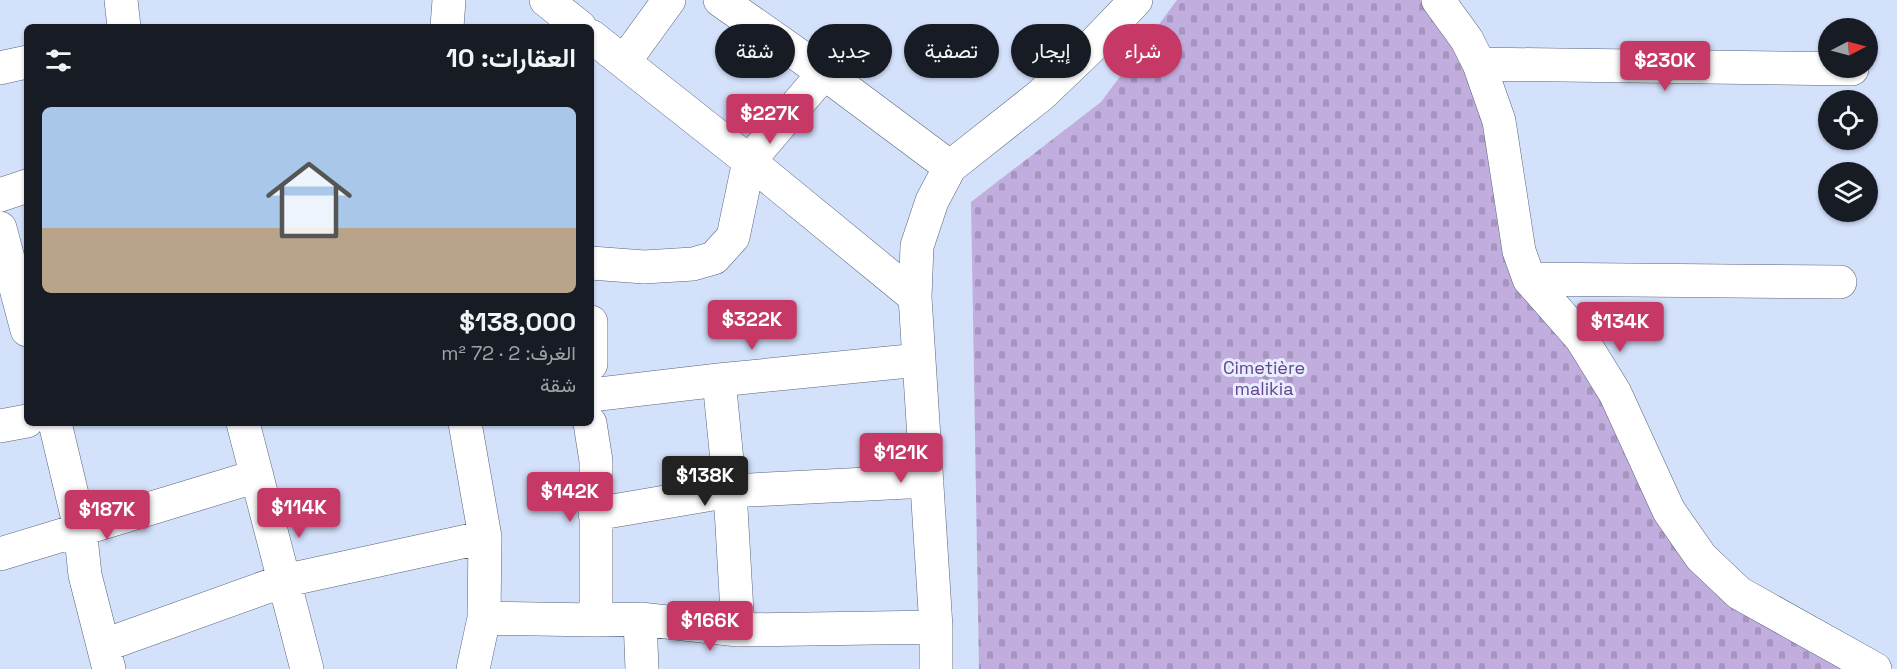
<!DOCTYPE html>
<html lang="ar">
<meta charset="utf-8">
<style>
:root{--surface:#171b24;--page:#20242c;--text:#f1f3f6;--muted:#9ea1a6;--line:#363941;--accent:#c63966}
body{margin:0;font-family:"Space Grotesk",Vazirmatn,sans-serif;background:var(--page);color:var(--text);direction:rtl;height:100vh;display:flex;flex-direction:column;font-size:22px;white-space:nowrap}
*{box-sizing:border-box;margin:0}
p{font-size:20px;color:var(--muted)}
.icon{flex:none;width:33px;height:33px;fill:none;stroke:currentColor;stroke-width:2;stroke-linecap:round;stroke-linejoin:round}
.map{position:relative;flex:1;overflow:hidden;direction:ltr}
.details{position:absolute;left:24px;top:24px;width:570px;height:402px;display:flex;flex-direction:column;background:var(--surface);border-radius:9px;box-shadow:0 2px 4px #0004;direction:rtl}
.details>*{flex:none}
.top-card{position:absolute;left:612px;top:24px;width:570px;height:54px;direction:rtl;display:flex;gap:12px}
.needle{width:39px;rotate:84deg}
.buttons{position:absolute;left:1818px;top:18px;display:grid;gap:12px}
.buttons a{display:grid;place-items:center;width:60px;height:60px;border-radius:50%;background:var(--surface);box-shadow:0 2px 4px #0004;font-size:30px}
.price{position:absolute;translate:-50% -51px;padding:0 14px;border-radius:6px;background:var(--accent);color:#fff;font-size:20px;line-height:39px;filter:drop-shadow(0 2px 3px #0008)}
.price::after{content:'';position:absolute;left:50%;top:36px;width:18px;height:14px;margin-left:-9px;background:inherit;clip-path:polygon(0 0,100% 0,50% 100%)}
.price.current{background:#222;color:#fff}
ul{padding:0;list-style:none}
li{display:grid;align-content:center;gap:12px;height:318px;padding:0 18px}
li+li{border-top:2px solid var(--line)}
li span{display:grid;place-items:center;height:186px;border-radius:9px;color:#555}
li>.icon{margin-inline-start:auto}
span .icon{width:108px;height:108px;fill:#fffc;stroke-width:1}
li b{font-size:26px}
h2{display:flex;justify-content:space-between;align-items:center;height:72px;padding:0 18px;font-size:26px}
.chip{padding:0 21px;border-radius:27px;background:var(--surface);box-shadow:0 2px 4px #0004;font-size:21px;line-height:54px}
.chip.current{background:var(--accent);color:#fff}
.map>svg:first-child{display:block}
.cemetery{fill:url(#cemetery-stones)}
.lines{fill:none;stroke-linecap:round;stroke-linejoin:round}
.minor-casing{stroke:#58647b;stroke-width:34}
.minor{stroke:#fff;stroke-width:33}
.labels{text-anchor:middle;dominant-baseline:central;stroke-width:6;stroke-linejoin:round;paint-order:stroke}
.park-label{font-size:18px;fill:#674290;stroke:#e6eefe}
</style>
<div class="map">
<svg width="1897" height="669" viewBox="0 0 1897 669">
<defs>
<pattern id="cemetery-stones" width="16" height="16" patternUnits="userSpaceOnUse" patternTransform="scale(1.5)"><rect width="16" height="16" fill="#c2aede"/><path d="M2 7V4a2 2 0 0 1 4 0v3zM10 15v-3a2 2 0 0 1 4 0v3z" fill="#a695be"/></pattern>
</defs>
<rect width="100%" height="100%" fill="#d3e1fb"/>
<path class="cemetery" d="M1177 0H1443L1535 279 1730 589 1857 669H979L971 202 1101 102Z"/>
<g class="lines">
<defs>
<path id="minor" d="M121 0 124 27
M546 0 580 27
M720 0 824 73 950 167
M1438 0 1467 40 1479 64 1499 121 1519 251 1529 279 1581 338 1615 393 1669 511 1701 557 1739 593 1875 669
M447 27 449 0
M591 36 749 161 915 297
M624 62 669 0
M1479 64 1852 69
M0 68 27 62
M0 195 27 186
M0 228 27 330
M591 263 644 267 693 264 714 258 733 237 749 161 824 73
M1529 279 1840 282
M591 322V364
M719 380 730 491 738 630
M591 395 719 380 919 360
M55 423 80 528 85 575 109 669
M243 423 307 669
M465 423 485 537 484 618 473 669
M590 423 596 461V620
M0 426 27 421
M595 514 730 491 927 481
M0 554 257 476
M484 618 596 620 640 619 738 630 936 627
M640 619 642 669
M105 645 283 581 485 537
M936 669V627L915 297 917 246 932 201 950 167 1041 95 1089 49 1136 0"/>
</defs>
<use href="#minor" class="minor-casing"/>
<use href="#minor" class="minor"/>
</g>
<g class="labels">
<g class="park-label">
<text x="1264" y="367">Cimetière<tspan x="1264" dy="21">malikia</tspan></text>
</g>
</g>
</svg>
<div class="buttons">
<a><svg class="needle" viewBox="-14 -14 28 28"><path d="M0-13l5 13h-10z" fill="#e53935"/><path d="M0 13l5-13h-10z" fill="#9ea1a6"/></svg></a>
<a><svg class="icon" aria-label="locate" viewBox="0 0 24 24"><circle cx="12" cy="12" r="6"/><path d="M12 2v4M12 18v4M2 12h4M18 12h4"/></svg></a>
<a><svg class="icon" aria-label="layers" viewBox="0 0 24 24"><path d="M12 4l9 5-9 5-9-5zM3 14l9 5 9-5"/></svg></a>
</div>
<b class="price" style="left:1665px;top:92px">$230K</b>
<b class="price" style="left:770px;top:145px">$227K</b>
<b class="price" style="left:752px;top:351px">$322K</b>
<b class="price" style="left:1620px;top:353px">$134K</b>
<b class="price" style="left:901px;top:484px">$121K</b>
<b class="price current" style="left:705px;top:507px">$138K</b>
<b class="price" style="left:570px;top:523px">$142K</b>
<b class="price" style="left:299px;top:539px">$114K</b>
<b class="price" style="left:107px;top:541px">$187K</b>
<b class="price" style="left:710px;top:652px">$166K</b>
<div class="top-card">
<a class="chip current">شراء</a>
<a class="chip">إيجار</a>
<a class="chip">تصفية</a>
<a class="chip">جديد</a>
<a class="chip">شقة</a>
</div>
<section class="details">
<h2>العقارات: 10<svg class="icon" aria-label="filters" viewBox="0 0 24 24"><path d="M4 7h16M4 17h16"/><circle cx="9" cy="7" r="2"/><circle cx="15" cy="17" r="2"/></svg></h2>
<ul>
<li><span style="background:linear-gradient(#a9c7e8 65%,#b9a48a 0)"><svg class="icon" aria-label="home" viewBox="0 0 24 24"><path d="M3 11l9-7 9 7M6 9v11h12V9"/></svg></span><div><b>$138,000</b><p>الغرف: 2 · 72 m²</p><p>شقة</p></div></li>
</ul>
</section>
</div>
